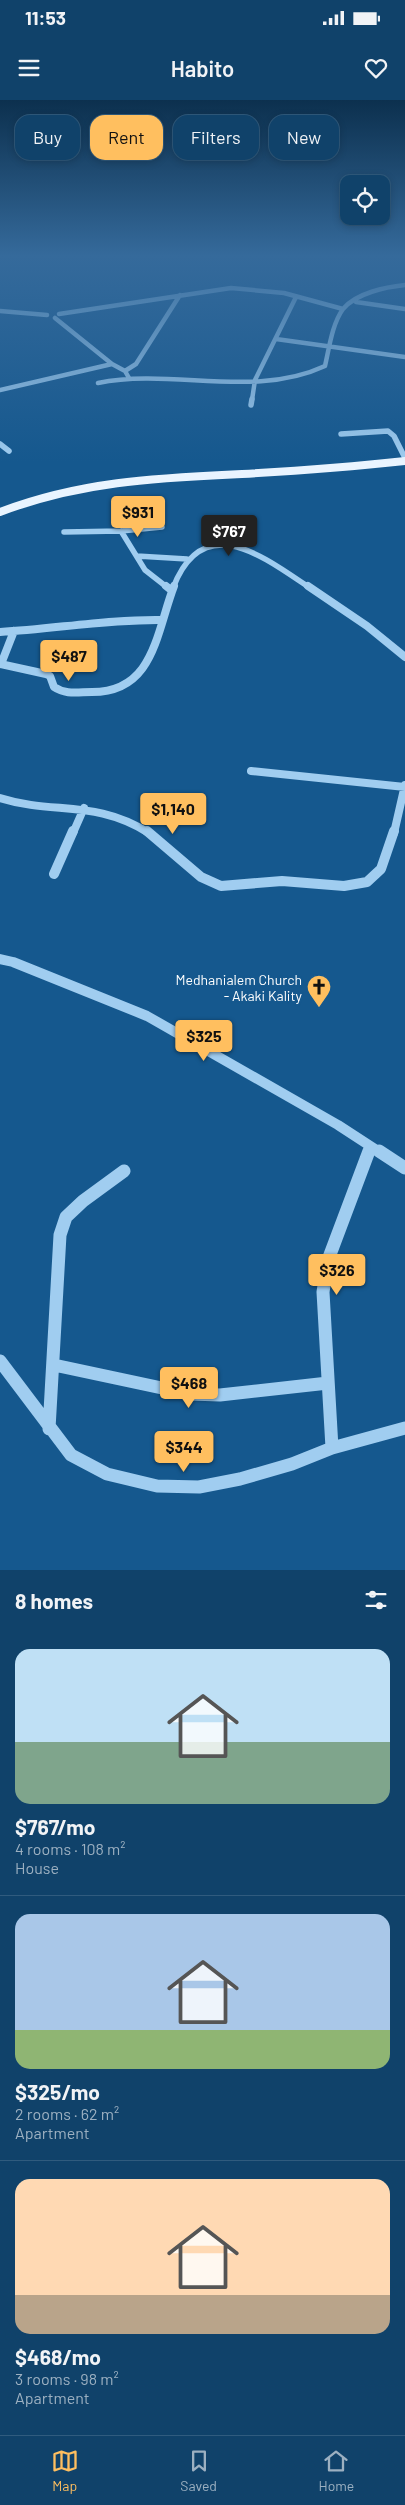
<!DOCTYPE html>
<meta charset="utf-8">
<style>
:root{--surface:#10426a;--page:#1e4d72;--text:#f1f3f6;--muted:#9cb0c1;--line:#305b7e;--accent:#ffbf5f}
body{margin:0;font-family:Barlow,sans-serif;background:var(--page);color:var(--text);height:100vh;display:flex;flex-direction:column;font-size:19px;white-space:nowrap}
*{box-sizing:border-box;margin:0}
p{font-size:16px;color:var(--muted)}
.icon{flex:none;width:28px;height:28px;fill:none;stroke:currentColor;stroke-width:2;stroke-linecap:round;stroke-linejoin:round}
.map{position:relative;height:1470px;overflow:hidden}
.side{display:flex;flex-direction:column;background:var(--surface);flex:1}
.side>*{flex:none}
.banner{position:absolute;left:15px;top:15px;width:375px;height:45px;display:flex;gap:10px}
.fabs{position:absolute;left:340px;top:75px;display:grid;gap:10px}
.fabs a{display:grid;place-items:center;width:50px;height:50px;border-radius:10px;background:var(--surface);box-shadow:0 2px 8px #0003,0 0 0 1px var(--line);font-size:25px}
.price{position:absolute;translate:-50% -42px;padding:0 11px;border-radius:5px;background:var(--accent);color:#111;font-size:16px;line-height:32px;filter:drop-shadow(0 1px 2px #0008)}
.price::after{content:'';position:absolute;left:50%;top:30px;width:15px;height:11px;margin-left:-8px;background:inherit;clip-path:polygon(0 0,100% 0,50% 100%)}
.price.on{background:#222;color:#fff}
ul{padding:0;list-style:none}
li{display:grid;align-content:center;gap:10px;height:265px;padding:0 15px}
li+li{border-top:1px solid var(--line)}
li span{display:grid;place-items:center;height:155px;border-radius:15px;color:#555}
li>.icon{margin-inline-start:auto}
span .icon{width:90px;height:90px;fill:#fffc;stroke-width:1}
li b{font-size:21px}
h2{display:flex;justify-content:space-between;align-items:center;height:60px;padding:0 15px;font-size:21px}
.pill{padding:0 18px;border-radius:15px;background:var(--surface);box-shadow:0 2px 8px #0003,0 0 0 1px var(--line);font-size:18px;line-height:45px}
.pill.on{background:var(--accent);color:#111}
.status{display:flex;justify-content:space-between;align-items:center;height:35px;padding:0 25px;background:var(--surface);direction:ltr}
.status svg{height:14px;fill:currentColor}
header{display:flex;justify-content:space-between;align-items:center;height:65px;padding:0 15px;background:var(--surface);font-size:22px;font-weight:600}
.menu{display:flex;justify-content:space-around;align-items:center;height:70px;border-top:1px solid var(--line);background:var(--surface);font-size:14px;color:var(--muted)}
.menu a{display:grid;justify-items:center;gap:2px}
.menu .on{color:var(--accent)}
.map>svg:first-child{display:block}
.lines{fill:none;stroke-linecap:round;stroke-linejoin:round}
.minor-far4{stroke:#a0cdf0;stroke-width:4.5}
.minor-far3{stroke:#a0cdf0;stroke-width:5.5}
.minor-far2{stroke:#a0cdf0;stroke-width:8}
.minor-far1{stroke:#a0cdf0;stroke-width:10}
.minor{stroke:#a0cdf0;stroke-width:13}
.major{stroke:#e9f4ff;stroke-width:8}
.labels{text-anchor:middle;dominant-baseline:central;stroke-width:4.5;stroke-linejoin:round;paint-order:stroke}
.poi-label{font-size:14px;fill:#fff;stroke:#15588e;text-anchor:end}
</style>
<div class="status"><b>11:53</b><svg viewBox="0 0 49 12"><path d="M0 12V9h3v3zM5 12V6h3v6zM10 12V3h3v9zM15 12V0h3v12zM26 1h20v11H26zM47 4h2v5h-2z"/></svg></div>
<header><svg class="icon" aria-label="menu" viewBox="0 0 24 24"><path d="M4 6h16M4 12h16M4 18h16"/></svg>Habito<svg class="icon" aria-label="heart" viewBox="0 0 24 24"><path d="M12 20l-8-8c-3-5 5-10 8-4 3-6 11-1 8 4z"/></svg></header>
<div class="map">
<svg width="405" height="1470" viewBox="0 0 405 1470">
<rect width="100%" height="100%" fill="#15588e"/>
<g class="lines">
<path class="minor-far4" d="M356 202 405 209
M0 211 47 215
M59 214 231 188 284 193 343 209
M55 218 112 264 125 271 129 278
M276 239 405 257
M125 271 136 264 180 195
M98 283C173 268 254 299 325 266 329 249 332 224 343 209 356 193 386 187 405 185
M0 290 112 264
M252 300 255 280 296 197"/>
<path class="minor-far3" d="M251 305 252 299
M341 334 388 331 394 336 405 358
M0 344 9 351
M121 431 145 470 168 488
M64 432 121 431 162 427
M137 456 187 459
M173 488C203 409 264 457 310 488"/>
<path class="minor-far2" d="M166 486 171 490
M308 486 367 526 405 557
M0 532C55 529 108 519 163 520
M0 564 46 574 50 576 54 587C66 595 78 592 92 592 154 592 156 533 174 486
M1 564 14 531
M251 671 405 687
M0 698C54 715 95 699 149 733
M73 733 84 708
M394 733 405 685"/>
<path class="minor-far1" d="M147 731 201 777 221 786 282 781 344 786 367 782 381 769 394 731
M54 774 73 731
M0 859 13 862 147 916 338 1025 381 1053
M369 1053 371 1047"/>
<path class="minor" d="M379 1051 405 1068
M0 1261 71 1355 107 1374 157 1386 199 1387 240 1379 292 1364 332 1348 405 1328
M54 1265 190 1294 220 1295 328 1283
M49 1329 60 1135 66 1117 83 1101 124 1071
M332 1348 323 1192 328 1160 369 1051"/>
<path class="major" d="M0 412C81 381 157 378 242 374 297 371 351 367 405 361"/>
</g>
<linearGradient id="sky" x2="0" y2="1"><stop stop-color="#0c304e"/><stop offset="0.43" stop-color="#356a9b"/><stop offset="1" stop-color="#356a9b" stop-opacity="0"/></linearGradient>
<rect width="405" height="362" fill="url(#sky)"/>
<defs>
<symbol id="church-pin" viewBox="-11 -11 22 30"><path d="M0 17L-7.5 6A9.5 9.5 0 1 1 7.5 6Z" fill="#ffbf5f" stroke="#15588e"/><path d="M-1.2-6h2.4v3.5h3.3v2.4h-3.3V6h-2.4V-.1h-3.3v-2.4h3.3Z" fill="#111"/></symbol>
</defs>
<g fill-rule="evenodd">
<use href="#church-pin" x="305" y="873" width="28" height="38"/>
</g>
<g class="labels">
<g class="poi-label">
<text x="302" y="879">Medhanialem Church<tspan x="302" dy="16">- Akaki Kality</tspan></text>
</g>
</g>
</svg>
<div class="fabs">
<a><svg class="icon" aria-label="locate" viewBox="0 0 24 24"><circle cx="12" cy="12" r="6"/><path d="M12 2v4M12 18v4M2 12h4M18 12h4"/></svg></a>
</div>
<b class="price" style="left:138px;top:438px">$931</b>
<b class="price on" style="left:229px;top:457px">$767</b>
<b class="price" style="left:69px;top:582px">$487</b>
<b class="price" style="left:173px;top:735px">$1,140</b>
<b class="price" style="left:204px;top:962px">$325</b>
<b class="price" style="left:337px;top:1196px">$326</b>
<b class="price" style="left:189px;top:1309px">$468</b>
<b class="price" style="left:184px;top:1373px">$344</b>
<div class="banner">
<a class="pill">Buy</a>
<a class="pill on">Rent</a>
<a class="pill">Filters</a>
<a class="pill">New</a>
</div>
</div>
<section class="side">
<h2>8 homes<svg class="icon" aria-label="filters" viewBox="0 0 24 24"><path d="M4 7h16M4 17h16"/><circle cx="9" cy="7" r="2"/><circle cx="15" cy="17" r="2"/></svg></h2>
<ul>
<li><span style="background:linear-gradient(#bfe0f5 60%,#7fa58c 0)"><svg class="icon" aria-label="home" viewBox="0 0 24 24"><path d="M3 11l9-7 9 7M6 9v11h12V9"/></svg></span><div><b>$767/mo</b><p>4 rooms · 108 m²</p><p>House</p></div></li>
<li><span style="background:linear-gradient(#a9c7e8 75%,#8fb573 0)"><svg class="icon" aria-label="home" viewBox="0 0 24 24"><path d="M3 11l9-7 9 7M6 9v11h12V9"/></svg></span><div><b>$325/mo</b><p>2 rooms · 62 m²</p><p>Apartment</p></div></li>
<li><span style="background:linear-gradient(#ffd9b3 75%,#b9a48a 0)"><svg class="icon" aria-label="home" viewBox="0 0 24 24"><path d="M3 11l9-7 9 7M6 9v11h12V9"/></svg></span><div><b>$468/mo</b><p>3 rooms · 98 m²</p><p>Apartment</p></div></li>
</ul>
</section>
<nav class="menu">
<a class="on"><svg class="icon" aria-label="map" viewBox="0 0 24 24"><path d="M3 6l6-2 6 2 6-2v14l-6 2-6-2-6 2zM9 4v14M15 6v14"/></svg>Map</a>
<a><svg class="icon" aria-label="saved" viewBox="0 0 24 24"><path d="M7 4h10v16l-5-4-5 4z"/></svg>Saved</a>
<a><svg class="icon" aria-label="home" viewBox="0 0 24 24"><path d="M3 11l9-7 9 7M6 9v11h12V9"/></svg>Home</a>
</nav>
